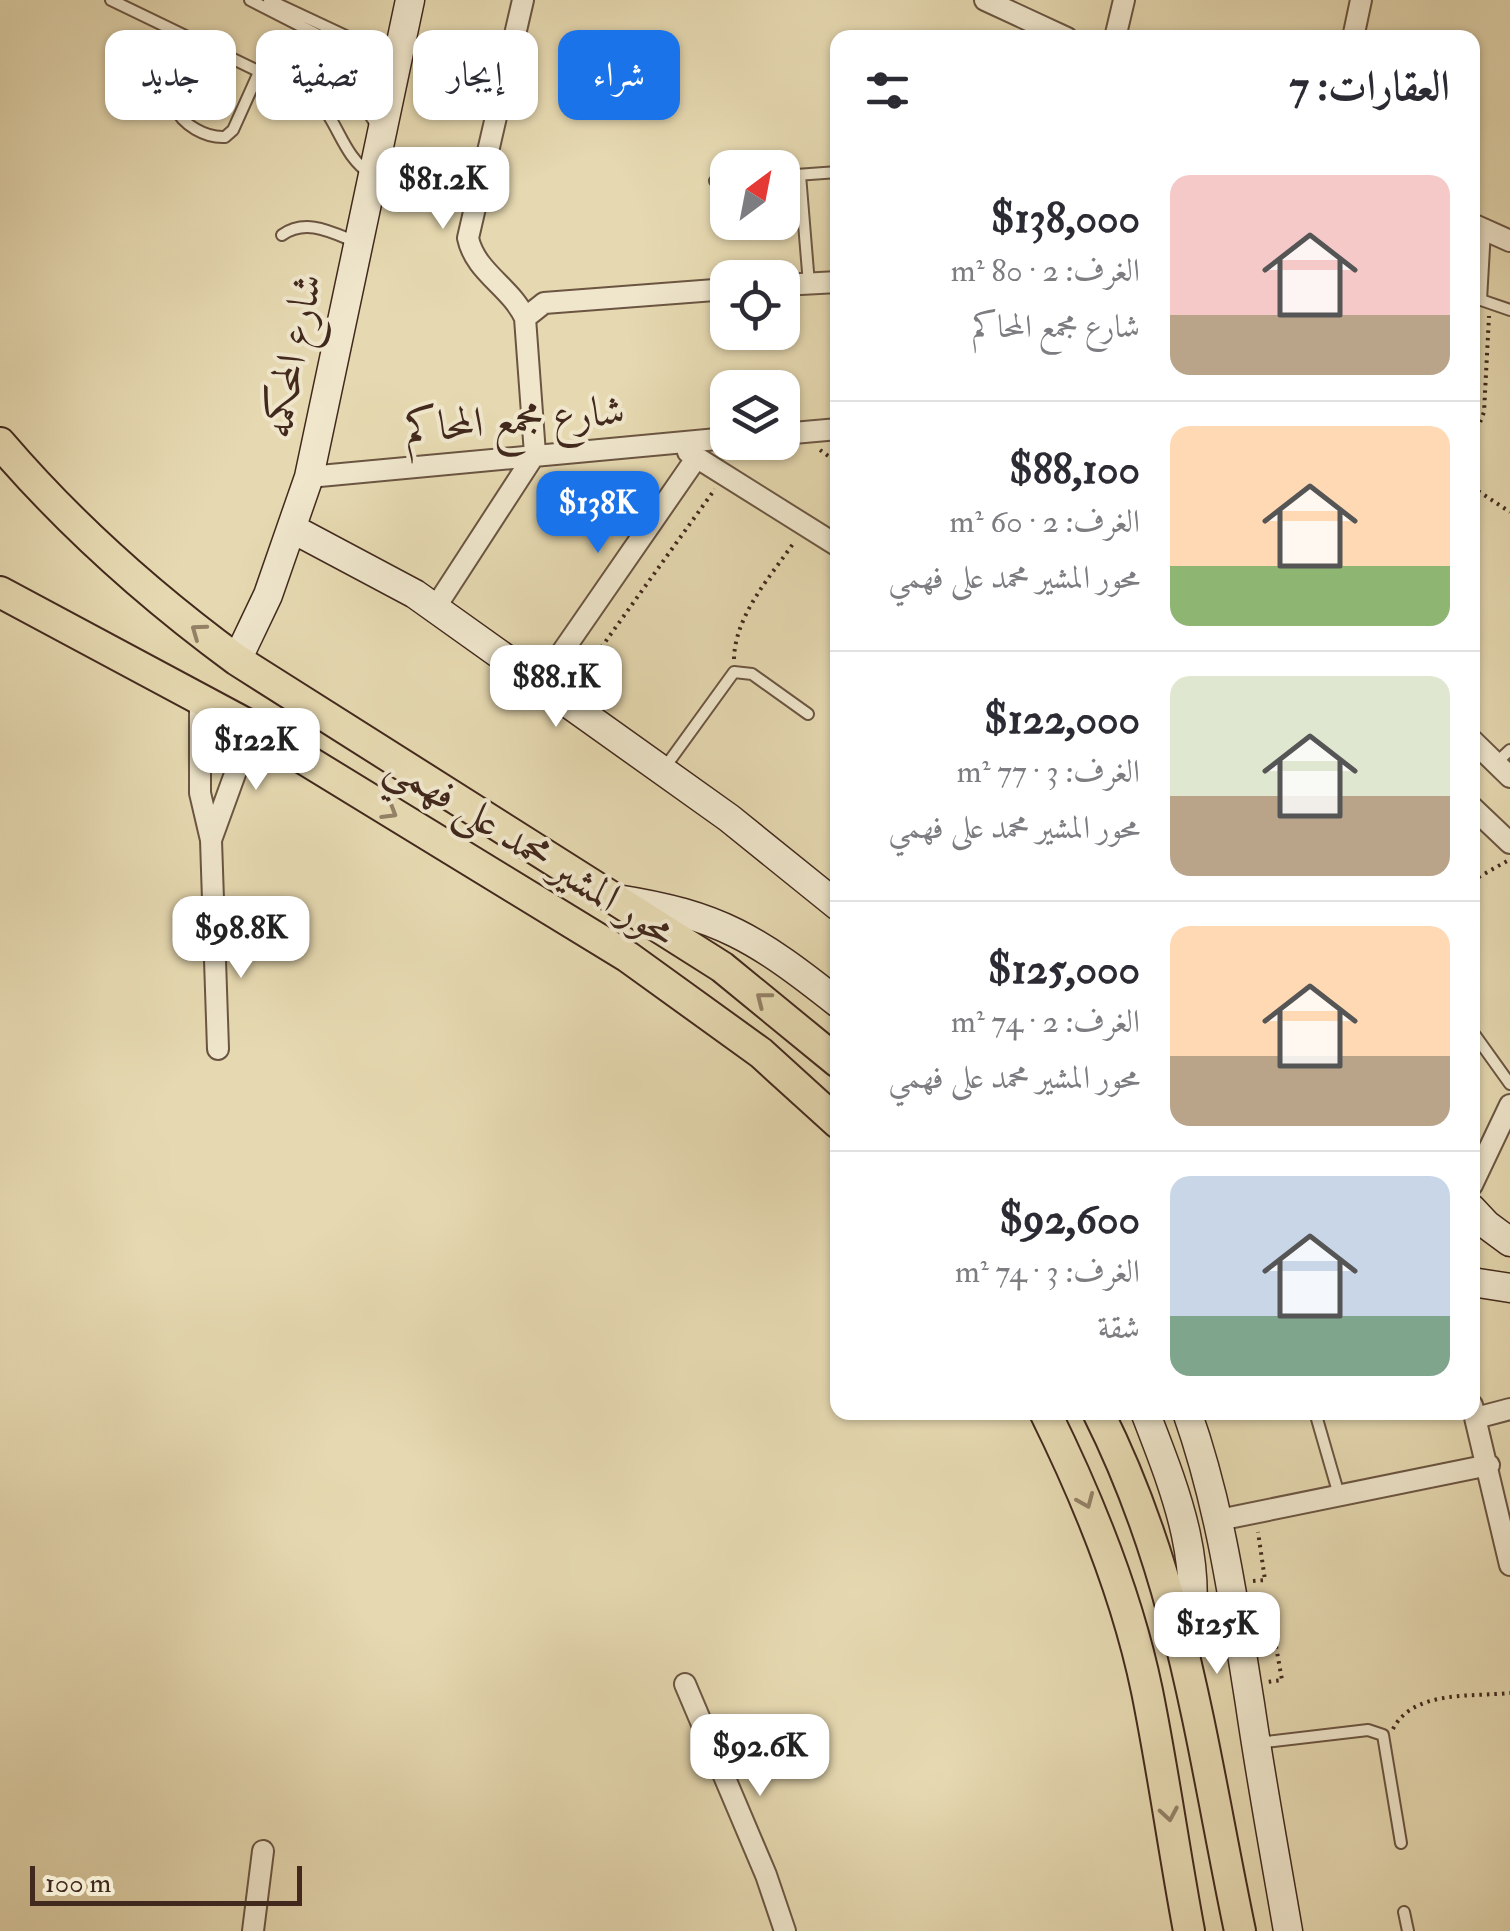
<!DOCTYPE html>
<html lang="ar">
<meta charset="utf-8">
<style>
:root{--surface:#fff;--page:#f2f2f3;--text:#2b2b33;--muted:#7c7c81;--line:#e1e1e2;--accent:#1a73e8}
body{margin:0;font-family:"IM FELL Double Pica",Amiri,serif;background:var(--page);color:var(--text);direction:rtl;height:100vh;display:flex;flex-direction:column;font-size:38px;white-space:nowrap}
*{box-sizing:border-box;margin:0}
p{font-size:32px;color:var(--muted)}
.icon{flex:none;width:55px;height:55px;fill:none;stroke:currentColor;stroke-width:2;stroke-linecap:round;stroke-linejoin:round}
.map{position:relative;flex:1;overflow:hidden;direction:ltr}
.sheet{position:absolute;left:830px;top:30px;width:650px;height:1390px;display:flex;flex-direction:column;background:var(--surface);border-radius:20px;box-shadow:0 2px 8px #0004;direction:rtl}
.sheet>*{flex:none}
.top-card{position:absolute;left:30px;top:30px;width:650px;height:90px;direction:rtl;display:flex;gap:20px}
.needle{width:65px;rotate:32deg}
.tools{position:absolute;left:710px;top:150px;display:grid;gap:20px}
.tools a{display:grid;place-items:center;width:90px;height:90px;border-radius:20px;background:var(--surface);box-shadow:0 2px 8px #0004;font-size:50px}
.scale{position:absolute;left:30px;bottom:25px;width:272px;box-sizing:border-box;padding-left:10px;border:5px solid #42291d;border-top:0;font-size:28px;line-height:35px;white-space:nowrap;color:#42291d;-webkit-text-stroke:8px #efe6cc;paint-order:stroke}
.price{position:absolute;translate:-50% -85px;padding:0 22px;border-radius:20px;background:#fff;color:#222;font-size:32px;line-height:65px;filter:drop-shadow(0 2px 5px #0008)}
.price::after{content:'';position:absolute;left:50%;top:60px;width:30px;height:22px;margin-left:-15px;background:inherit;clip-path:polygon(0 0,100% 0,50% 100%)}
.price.selected{background:var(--accent);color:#fff}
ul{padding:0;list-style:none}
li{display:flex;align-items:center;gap:30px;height:250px;padding:0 30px}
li+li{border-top:2px solid var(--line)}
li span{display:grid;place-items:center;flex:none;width:280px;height:200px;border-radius:20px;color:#555}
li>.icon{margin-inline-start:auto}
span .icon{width:120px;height:120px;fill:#fffc;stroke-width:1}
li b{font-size:42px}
h2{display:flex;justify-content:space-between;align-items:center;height:120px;padding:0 30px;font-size:42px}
.pill{padding:0 35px;border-radius:20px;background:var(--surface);box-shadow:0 2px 8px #0004;font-size:35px;line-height:90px}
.pill.selected{background:var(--accent);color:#fff}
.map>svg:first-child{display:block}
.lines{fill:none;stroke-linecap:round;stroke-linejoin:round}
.lane-casing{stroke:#6b5542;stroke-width:14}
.street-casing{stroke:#6b5542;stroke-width:24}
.secondary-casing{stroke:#42291d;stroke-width:31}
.primary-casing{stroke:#42291d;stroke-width:34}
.path{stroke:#42291d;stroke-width:4;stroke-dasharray:2.5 5;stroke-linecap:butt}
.lane{stroke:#efe6cc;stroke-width:10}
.street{stroke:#efe6cc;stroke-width:20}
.secondary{stroke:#efe6cc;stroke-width:28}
.primary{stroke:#e6d9b1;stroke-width:30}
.oneway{stroke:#948167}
.labels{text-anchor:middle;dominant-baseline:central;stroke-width:8;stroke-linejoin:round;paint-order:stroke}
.street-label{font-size:42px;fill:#42291d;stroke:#efe6cc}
</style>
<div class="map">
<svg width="1510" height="1931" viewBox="0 0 1510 1931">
<rect width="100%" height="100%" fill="#e6d9b1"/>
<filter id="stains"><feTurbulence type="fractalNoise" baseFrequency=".002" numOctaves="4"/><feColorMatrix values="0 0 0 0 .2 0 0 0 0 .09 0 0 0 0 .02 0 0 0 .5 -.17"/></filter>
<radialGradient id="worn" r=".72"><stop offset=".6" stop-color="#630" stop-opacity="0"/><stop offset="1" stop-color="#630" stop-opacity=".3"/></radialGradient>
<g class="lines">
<defs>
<path id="lane" d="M111 0 314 98C339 120 341 155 371 174
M250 0 391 72
M269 0 395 59
M202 42 175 107C182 125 206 138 225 137L233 130 260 70
M313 53 341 70 379 129
M800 175 809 284
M782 176 838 172
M715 181 728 180
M1485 230 1481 300 1510 310
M282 235C306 218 331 232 356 242
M1496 763 1510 750
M663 770 734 672 752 674 808 714
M1472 1031 1510 1084
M1315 1412 1339 1495
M1257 1743 1368 1730 1383 1735 1401 1843
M1404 1912 1408 1931"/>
<path id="street" d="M985 0 1067 38
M1115 38 1124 0
M1353 38 1361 0
M1472 224 1510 241
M782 285 838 282
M525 318 544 303 728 289
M782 434 838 429
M688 452 838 546
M309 477 728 438
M435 608 535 454 525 318C511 287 475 272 468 238L523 0
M540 684 697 457
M200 699V793L211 840 218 1049
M1472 740 1510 777
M1472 807 1510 843
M211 840 252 727
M1472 1185 1510 1105
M1472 1405 1510 1565
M1476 1418 1510 1409
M1219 1520 1489 1465
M685 1684 766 1875 785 1931
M253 1931 263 1851"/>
<path id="secondary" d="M293 529 415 594 729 818 838 906
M237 660 268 595 309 477 410 0
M617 899C720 915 757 939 838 1003
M1472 1209 1487 1225 1510 1242
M1472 1282 1510 1288
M1145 1412C1176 1492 1207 1567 1186 1653
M1187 1412C1221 1508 1234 1605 1250 1704 1261 1780 1275 1855 1288 1931"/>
<path id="primary" d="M0 443C71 526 150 596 237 660L722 967 838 1062
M0 592 252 727 628 957 761 1053 838 1123
M1045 1412C1089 1501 1127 1594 1147 1691 1163 1770 1174 1851 1189 1931
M1098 1412C1183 1581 1202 1750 1240 1931"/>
</defs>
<use href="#lane" class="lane-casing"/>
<use href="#street" class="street-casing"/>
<use href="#secondary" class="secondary-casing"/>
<use href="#primary" class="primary-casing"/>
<path class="path" d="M1472 443 1484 412 1489 316
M820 450 838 463
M1472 487 1510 512
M734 659C735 615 771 576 795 541
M575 684 715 489
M1472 881 1507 861
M1472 995 1475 1020
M1253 1581 1265 1580 1258 1532
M1259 1614 1270 1613 1282 1680 1267 1682
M1393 1729C1413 1690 1471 1697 1510 1693"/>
<use href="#lane" class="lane"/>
<use href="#street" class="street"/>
<use href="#secondary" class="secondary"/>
<use href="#primary" class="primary"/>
</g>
<defs><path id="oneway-chevron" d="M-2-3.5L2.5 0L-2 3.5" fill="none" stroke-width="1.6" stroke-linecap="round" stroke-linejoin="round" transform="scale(2.5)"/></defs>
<g class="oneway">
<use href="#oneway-chevron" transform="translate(198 631) rotate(-144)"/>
<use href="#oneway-chevron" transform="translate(390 812) rotate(31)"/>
<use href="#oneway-chevron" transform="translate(763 999) rotate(-142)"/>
<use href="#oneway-chevron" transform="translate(1086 1501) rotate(67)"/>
<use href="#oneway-chevron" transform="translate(1169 1814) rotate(80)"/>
</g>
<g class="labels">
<g class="street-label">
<text transform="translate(293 356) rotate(-79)">شارع المحكمه</text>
<text transform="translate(515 420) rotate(-5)">شارع مجمع المحاكم</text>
<text transform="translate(531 849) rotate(32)">محور المشير محمد على فهمي</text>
</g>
</g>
<rect width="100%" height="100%" filter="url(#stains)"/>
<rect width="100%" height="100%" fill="url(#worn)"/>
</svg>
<div class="tools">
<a><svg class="needle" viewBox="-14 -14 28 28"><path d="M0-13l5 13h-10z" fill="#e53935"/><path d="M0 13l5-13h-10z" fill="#7c7c81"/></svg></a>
<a><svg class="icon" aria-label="locate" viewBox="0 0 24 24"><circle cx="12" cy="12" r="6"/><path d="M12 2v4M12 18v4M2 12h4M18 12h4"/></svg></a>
<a><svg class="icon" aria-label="layers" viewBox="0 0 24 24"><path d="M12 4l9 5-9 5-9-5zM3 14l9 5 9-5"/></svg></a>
</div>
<div class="scale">100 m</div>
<b class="price" style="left:443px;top:232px">$81.2K</b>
<b class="price selected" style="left:598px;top:556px">$138K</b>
<b class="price" style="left:556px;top:730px">$88.1K</b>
<b class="price" style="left:256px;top:793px">$122K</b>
<b class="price" style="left:241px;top:981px">$98.8K</b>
<b class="price" style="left:1217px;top:1677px">$125K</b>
<b class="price" style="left:760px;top:1799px">$92.6K</b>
<div class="top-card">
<a class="pill selected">شراء</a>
<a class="pill">إيجار</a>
<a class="pill">تصفية</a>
<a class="pill">جديد</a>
</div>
<section class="sheet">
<h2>العقارات: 7<svg class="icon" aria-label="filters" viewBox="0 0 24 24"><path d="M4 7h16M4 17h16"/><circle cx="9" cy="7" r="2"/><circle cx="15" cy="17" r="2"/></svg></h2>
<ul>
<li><span style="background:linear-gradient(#f6c9c9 70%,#b9a48a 0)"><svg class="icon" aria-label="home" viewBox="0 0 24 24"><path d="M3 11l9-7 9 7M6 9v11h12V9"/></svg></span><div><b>$138,000</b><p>الغرف: 2 · 80 m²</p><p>شارع مجمع المحاكم</p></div></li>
<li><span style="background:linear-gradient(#ffd9b3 70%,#8fb573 0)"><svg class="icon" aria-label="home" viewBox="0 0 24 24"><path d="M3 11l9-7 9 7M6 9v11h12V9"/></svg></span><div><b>$88,100</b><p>الغرف: 2 · 60 m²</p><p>محور المشير محمد على فهمي</p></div></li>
<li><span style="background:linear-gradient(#dfe7d0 60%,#b9a48a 0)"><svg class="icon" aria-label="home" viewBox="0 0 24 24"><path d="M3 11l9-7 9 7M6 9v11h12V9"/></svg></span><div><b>$122,000</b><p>الغرف: 3 · 77 m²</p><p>محور المشير محمد على فهمي</p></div></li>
<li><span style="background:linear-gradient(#ffd9b3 65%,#b9a48a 0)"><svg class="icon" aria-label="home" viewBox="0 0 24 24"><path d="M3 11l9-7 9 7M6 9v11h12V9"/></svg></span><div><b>$125,000</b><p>الغرف: 2 · 74 m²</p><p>محور المشير محمد على فهمي</p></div></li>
<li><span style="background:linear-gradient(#c9d6e8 70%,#7fa58c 0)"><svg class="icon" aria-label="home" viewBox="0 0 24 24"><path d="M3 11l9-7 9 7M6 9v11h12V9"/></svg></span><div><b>$92,600</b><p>الغرف: 3 · 74 m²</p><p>شقة</p></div></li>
</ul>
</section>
</div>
